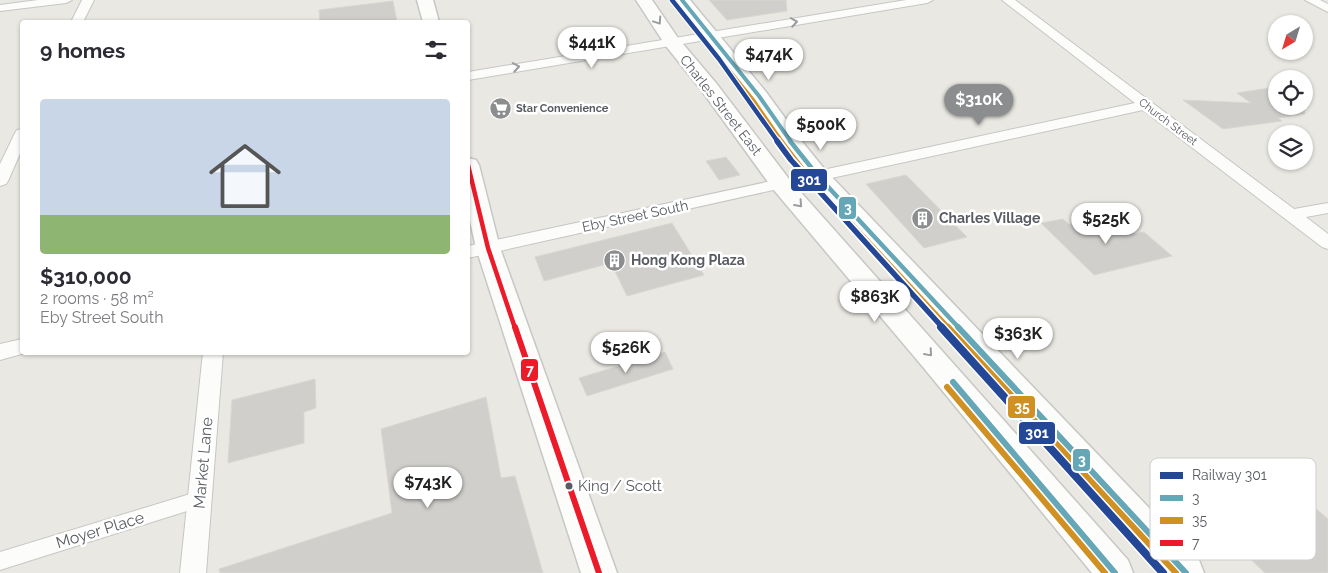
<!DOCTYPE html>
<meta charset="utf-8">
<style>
:root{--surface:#fff;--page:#f7f7f7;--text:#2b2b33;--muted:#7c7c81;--accent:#8b8d8f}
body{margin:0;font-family:Raleway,sans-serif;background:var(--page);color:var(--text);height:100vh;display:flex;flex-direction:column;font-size:19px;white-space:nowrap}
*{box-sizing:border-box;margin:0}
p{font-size:16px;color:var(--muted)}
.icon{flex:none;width:28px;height:28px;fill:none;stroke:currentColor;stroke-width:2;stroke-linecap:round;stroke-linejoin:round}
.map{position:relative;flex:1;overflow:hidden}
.details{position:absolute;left:20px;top:20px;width:450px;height:335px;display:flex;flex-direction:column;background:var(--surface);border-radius:5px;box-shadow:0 1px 4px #0004}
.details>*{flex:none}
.needle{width:32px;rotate:218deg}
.controls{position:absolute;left:1268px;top:15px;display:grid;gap:10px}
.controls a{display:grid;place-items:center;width:45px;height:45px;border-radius:50%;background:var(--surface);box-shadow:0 1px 4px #0004;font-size:25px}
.price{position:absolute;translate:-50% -42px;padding:0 11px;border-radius:18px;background:#fff;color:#222;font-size:16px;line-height:32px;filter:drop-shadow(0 1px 2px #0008)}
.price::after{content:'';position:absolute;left:50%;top:30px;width:15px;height:11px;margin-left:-8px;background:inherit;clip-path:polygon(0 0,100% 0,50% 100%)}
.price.current{background:var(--accent);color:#fff}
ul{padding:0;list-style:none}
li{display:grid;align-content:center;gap:10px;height:265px;padding:0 20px}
li span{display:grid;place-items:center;height:155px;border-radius:5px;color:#555}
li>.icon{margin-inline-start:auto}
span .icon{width:90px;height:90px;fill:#fffc;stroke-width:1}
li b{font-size:21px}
h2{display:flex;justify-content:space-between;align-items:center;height:60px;padding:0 20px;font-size:21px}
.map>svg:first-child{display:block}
.building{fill:#d0cfcc;stroke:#dad7d2}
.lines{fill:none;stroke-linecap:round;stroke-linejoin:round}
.pedestrian-casing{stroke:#c6c6c5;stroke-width:2}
.minor-casing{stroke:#c6c6c5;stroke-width:2}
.secondary-casing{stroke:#c7c7c6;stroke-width:3}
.pedestrian{fill:#fcfcfb;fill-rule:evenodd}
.minor{fill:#fcfcfb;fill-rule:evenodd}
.secondary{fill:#fcfcfb;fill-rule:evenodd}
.bus-1-far2-casing{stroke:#fff;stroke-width:6}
.bus-1-far1-casing{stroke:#fff;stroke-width:8}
.bus-1-casing{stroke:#fff;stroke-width:10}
.bus-2-far2-casing{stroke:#fff;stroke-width:6}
.bus-2-far1-casing{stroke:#fff;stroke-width:8}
.bus-2-casing{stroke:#fff;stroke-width:10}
.bus-3-far1-casing{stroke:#fff;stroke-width:8}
.bus-3-casing{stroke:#fff;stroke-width:10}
.bus-1-far2{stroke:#65a7b6;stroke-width:4}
.bus-1-far1{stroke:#65a7b6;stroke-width:4.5}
.bus-1{stroke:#65a7b6;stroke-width:6}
.bus-2-far2{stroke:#d09022;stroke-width:4}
.bus-2-far1{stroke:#d09022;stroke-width:4.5}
.bus-2{stroke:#d09022;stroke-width:6}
.bus-3-far1{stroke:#ec1b29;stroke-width:4.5}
.bus-3{stroke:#ec1b29;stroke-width:6}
.rail-1-far2-casing{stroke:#fff;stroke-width:7}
.rail-1-far1-casing{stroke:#fff;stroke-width:9}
.rail-1-casing{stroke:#fff;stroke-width:11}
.rail-1-far2{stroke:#244895;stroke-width:4.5}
.rail-1-far1{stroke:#244895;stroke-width:5.5}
.rail-1{stroke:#244895;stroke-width:8}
.oneway{stroke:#9a9c9f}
.bus-dot{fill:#585c62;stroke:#fff;stroke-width:2}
.labels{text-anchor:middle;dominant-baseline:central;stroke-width:5;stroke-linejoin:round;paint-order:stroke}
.far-poi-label{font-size:11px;font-weight:bold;fill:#585c62;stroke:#fff;text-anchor:start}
.far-street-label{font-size:11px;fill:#585c62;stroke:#fff}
.street-label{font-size:14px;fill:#585c62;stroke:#fff}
.poi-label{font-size:14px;font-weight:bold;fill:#585c62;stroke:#fff;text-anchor:start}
.near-bus-label{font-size:15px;fill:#585c62;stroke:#fff;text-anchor:start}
.near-street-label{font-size:16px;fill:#585c62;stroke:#fff}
.key{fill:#fff;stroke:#cdced0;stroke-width:1}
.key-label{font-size:14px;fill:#585c62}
.line-badge{stroke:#fff;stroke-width:2}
.badge-label{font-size:14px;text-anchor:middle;font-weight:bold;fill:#fff}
</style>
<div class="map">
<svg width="1328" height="573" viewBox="0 0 1328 573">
<rect width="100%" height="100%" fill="#eae8e2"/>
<path class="building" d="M709 0H786L787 11 727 20Z
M393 1 397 22H320L319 10Z
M1276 87V106H1304V104L1305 114 1278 118 1282 121 1223 129 1183 100 1251 103 1237 93Z
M726 157 740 175 719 180 706 161Z
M906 175 967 237 924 248 866 184Z
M1063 219 1070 225 1095 220 1101 226 1111 223 1118 230 1127 227 1134 234 1144 232 1172 256 1094 275 1041 223Z
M672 223 704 275 627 296 611 263 544 281 535 257Z
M665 352 673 369 587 396 579 378Z
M315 379 316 408 304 412V443L228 463 232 400Z
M486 397 501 478 515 476 543 573H220L219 569 392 513 381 429Z
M1299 494 1328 519V573H1265L1222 532Z"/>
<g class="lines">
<defs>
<path id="pedestrian" d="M200 491 206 493 209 499 206 505 0 570V552Z"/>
<path id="minor" d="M38 0H72L66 3 0 11V5Z
M82 0H94L83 22H71Z
M906 0H933L927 3 468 80V72Z
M1002 0H1015L1294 209 1328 203V213L1306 217 1328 234V249L1322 247 1143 110 818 181 812 179 810 176 812 173 818 171 1135 103Z
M1305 0H1320L1328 4V12Z
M22 129V149L8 181 6 184 0 186V164L15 133 17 130Z
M781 179 787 181 789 184 787 187 468 258V246Z
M22 339V352H29L0 360V344Z
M203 352H223L206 573H180Z"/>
<path id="secondary" d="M417 0H433L439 22H423Z
M636 0H652L678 38 716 83 789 179 1128 560 1133 573H1092L923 367 773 189 702 91 666 46Z
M674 0H690L766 92 804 144 826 171 1199 560 1204 573H1162L810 181 788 154 752 100Z
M468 158 476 160 479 165 500 248 617 573H581L476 248 468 212Z"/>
</defs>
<use href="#pedestrian" class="pedestrian-casing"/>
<use href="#minor" class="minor-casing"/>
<use href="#secondary" class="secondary-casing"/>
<use href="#pedestrian" class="pedestrian"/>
<use href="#minor" class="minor"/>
<use href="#secondary" class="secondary"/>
<defs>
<path id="bus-1-far2" d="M682 0 759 96 791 142"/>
<path id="bus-1-far1" d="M790 141 818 176 959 328"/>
<path id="bus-1" d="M958 327 1186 573
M953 382 1115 573"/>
<path id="bus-2-far2" d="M676 5 753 100 782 142"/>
<path id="bus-2-far1" d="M781 141 812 181 949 328"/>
<path id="bus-2" d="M948 327 1176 573
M947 387 1105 573"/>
<path id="bus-3-far1" d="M468 165 488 248 515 328"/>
<path id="bus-3" d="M515 327 599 573"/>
</defs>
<use href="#bus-1-far2" class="bus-1-far2-casing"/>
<use href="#bus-1-far1" class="bus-1-far1-casing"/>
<use href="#bus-1" class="bus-1-casing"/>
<use href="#bus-2-far2" class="bus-2-far2-casing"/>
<use href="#bus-2-far1" class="bus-2-far1-casing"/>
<use href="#bus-2" class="bus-2-casing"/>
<use href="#bus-3-far1" class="bus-3-far1-casing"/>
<use href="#bus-3" class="bus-3-casing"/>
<use href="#bus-1-far2" class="bus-1-far2"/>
<use href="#bus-1-far1" class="bus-1-far1"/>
<use href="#bus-1" class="bus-1"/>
<use href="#bus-2-far2" class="bus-2-far2"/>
<use href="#bus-2-far1" class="bus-2-far1"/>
<use href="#bus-2" class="bus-2"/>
<use href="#bus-3-far1" class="bus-3-far1"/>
<use href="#bus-3" class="bus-3"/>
<defs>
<path id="rail-1-far2" d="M672 0 719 59 778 142"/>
<path id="rail-1-far1" d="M777 141 791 160 943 328"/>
<path id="rail-1" d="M941 327 1163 573"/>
</defs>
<use href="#rail-1-far2" class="rail-1-far2-casing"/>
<use href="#rail-1-far1" class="rail-1-far1-casing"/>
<use href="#rail-1" class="rail-1-casing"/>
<use href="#rail-1-far2" class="rail-1-far2"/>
<use href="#rail-1-far1" class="rail-1-far1"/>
<use href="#rail-1" class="rail-1"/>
</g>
<defs><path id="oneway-chevron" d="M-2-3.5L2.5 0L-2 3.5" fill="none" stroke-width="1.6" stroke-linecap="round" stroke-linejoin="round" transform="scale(1.25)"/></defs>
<g class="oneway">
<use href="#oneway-chevron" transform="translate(658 21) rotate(56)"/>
<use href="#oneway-chevron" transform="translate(794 22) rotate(-9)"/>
<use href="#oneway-chevron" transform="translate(516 67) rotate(-10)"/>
<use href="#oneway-chevron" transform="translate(799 204) rotate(48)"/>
<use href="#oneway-chevron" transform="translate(929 353) rotate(49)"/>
</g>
<defs>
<symbol id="supermarket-disc" viewBox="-11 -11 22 22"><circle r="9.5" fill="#8b8d8f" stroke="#fff"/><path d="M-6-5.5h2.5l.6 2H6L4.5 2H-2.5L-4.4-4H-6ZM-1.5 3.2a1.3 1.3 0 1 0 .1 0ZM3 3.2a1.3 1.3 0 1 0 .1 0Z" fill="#fff"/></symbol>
<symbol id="building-disc" viewBox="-11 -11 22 22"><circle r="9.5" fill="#8b8d8f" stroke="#fff"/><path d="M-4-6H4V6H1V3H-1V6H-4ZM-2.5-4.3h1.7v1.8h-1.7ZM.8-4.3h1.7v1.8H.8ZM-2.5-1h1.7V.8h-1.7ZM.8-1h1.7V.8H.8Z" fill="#fff"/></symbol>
</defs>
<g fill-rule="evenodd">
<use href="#supermarket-disc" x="488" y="96" width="25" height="25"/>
<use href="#building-disc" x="910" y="206" width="25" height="25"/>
<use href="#building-disc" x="602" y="248" width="25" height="25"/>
</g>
<circle class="bus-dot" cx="569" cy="486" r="4.5"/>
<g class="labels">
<g class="far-poi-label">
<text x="516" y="108">Star Convenience</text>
</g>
<g class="far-street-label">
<text transform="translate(1168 122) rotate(37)">Church Street</text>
</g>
<g class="street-label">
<text transform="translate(721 105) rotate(52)">Charles Street East</text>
<text transform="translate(635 216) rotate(-12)">Eby Street South</text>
</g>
<g class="poi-label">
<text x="939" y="218">Charles Village</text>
<text x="631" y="260">Hong Kong Plaza</text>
</g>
<g class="near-bus-label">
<text x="578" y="486">King / Scott</text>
</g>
<g class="near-street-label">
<text transform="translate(203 463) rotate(-85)">Market Lane</text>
<text transform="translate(100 530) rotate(-17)">Moyer Place</text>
</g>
</g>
<rect x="1150" y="458" width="166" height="102" rx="8" class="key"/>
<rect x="1160" y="472" width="23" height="7" fill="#244895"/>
<rect x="1160" y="495" width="23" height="6" fill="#65a7b6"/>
<rect x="1160" y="517" width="23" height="7" fill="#d09022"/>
<rect x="1160" y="540" width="23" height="6" fill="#ec1b29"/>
<g class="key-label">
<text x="1192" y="480">Railway 301</text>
<text x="1192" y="503">3</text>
<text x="1192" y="525">35</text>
<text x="1192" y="548">7</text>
</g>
<g class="line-badge">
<rect x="790" y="168" width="38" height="24" rx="5" fill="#244895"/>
<rect x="838" y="196" width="19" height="24" rx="5" fill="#65a7b6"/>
<rect x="520" y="358" width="19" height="24" rx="5" fill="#ec1b29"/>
<rect x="1007" y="395" width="29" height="24" rx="5" fill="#d09022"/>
<rect x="1018" y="421" width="38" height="24" rx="5" fill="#244895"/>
<rect x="1072" y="448" width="19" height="24" rx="5" fill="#65a7b6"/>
</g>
<g class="badge-label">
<text x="809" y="185">301</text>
<text x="848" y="213">3</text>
<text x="530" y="375">7</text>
<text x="1022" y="412">35</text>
<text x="1037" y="438">301</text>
<text x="1082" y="465">3</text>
</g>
</svg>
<div class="controls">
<a><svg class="needle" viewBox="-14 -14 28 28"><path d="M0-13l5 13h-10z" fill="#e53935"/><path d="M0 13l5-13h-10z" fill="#7c7c81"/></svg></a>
<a><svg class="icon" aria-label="locate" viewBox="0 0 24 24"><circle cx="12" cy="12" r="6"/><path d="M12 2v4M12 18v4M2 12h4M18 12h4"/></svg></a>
<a><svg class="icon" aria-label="layers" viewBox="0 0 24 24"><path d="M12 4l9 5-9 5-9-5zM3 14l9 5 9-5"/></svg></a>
</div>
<b class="price" style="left:592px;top:69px">$441K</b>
<b class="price" style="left:769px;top:81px">$474K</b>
<b class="price current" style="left:979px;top:126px">$310K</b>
<b class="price" style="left:821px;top:151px">$500K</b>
<b class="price" style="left:1106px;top:245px">$525K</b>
<b class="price" style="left:875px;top:323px">$863K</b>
<b class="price" style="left:1018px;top:360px">$363K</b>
<b class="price" style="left:626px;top:374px">$526K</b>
<b class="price" style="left:428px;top:509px">$743K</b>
<section class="details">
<h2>9 homes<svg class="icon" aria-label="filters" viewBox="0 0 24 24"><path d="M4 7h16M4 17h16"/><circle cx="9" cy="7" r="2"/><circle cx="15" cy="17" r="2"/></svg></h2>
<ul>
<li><span style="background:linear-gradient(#c9d6e8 75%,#8fb573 0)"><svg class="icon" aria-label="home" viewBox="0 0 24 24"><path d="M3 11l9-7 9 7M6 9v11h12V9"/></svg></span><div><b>$310,000</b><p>2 rooms · 58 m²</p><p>Eby Street South</p></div></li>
</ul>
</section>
</div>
